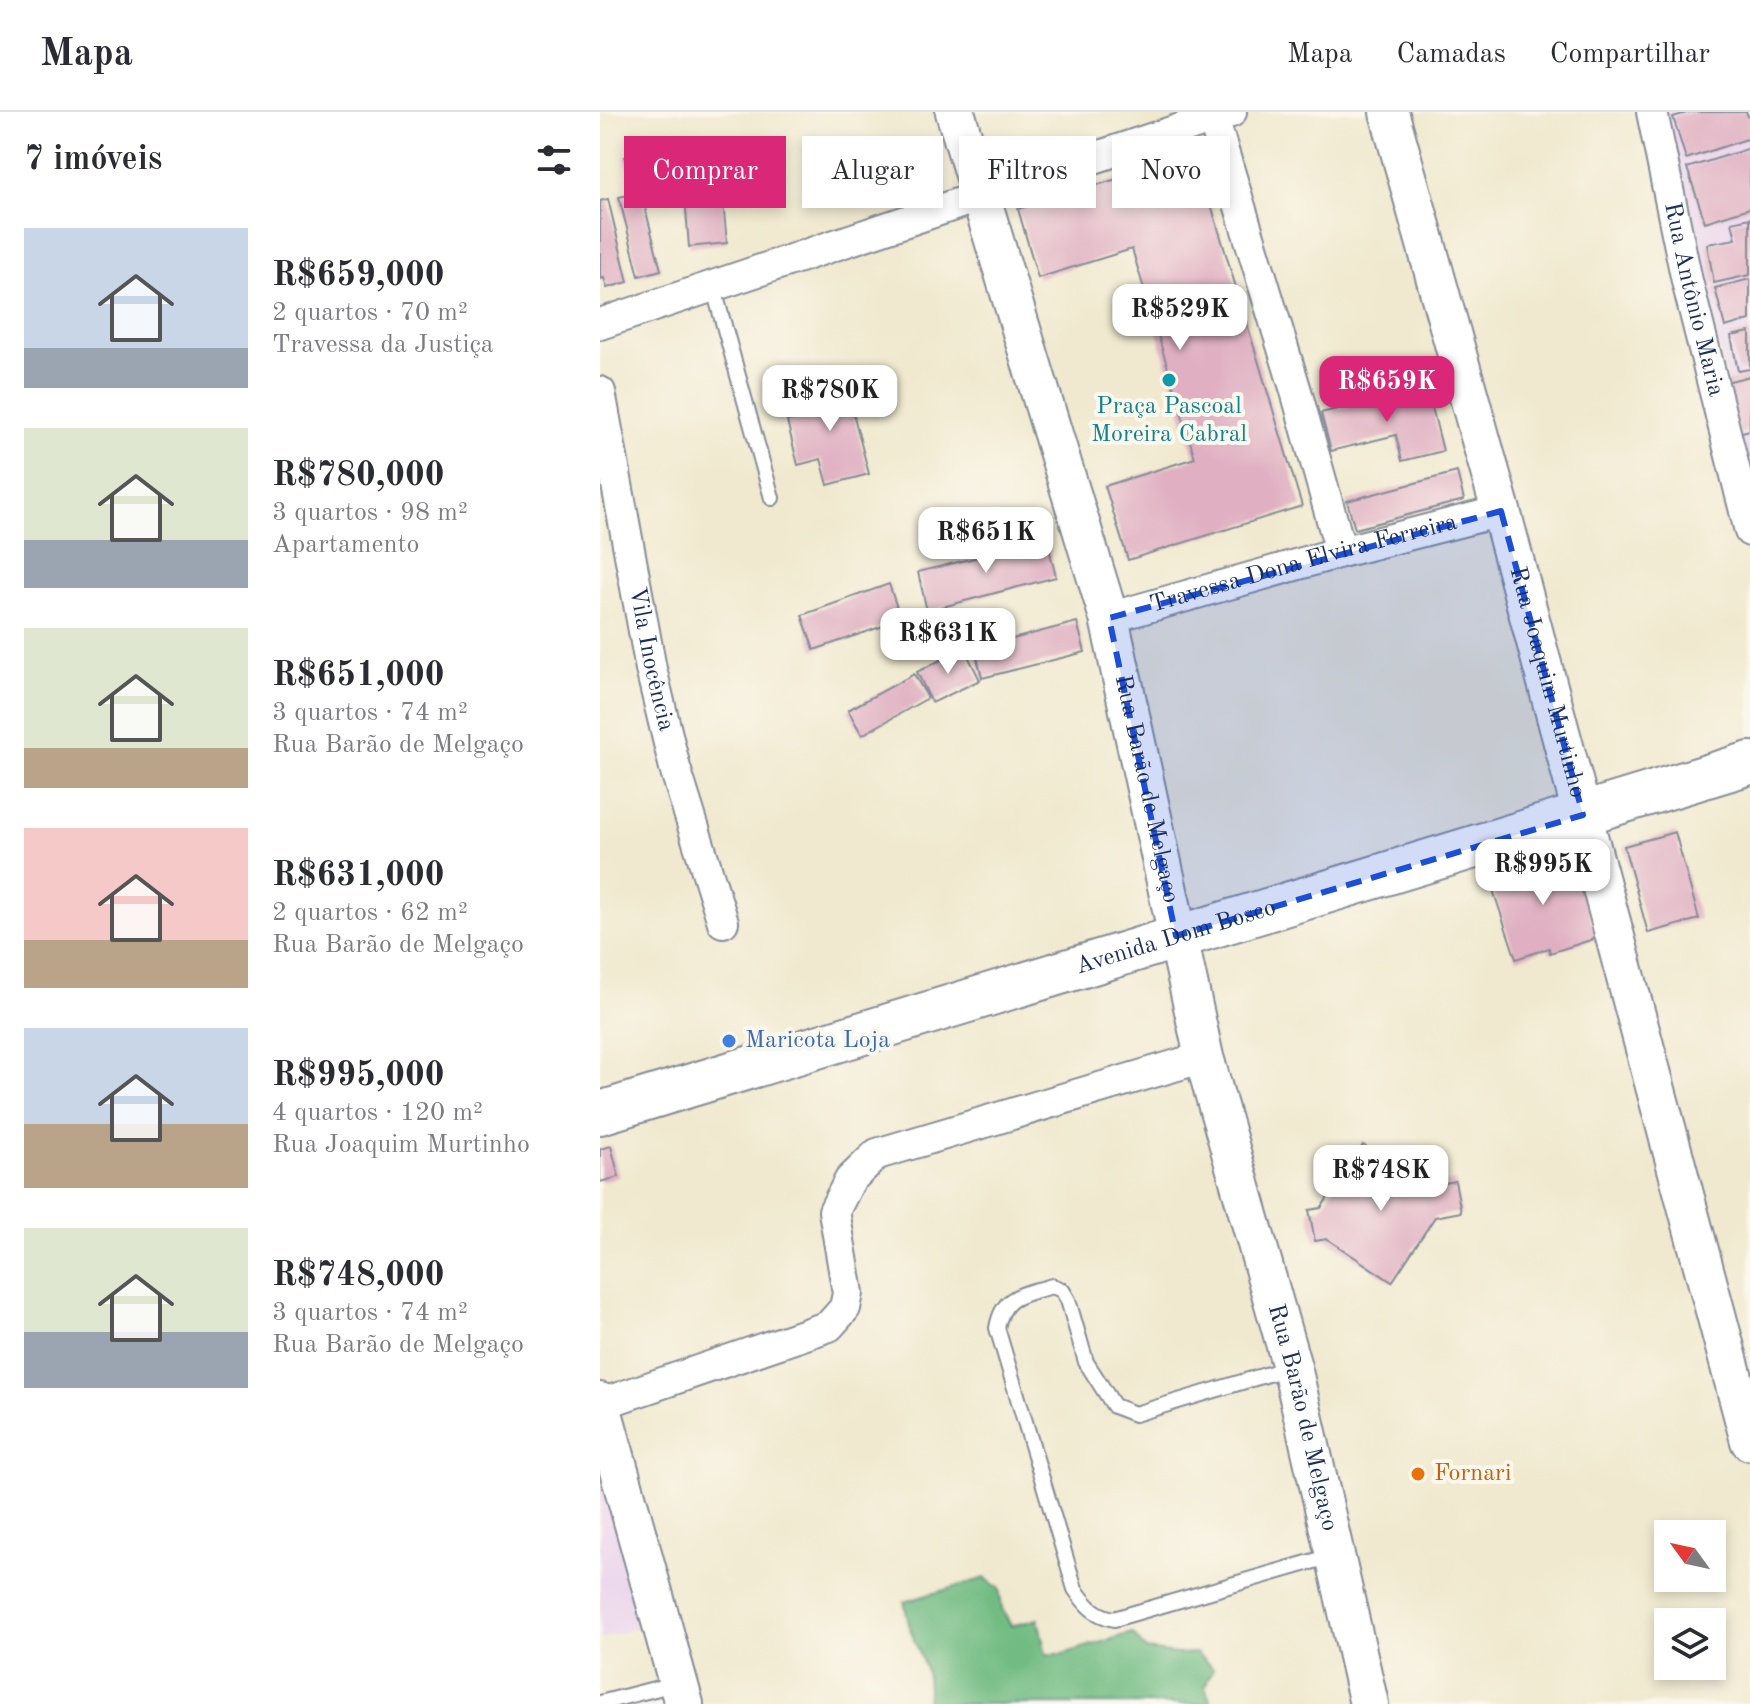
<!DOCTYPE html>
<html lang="pt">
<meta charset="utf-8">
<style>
:root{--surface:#fff;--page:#f2f2f3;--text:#2b2b33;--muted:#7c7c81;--line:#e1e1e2;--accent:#db2777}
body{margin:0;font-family:"Old Standard TT",serif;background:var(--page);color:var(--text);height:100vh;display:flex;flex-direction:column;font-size:30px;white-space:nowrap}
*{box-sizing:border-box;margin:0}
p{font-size:26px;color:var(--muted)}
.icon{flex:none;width:44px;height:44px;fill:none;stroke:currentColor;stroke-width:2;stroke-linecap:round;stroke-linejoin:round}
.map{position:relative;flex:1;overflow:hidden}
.sheet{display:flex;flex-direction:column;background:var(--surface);width:600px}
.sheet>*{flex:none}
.hud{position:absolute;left:24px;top:24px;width:760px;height:72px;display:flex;gap:16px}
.needle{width:52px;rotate:303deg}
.buttons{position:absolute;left:1054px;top:1408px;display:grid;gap:16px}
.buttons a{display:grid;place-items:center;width:72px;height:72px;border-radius:0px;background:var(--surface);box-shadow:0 4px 12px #0003;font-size:40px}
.price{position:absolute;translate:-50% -68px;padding:0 18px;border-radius:16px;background:#fff;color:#222;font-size:26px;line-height:52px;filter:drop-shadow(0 2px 4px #0008)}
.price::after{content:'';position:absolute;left:50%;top:48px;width:24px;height:18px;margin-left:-12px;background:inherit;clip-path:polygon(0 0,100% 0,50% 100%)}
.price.current{background:var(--accent);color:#fff}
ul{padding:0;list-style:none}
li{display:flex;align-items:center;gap:24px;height:200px;padding:0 24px}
li span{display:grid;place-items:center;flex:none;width:224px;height:160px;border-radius:0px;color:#555}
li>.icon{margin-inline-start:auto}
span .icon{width:96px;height:96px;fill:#fffc;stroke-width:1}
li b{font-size:34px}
h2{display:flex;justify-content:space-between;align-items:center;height:96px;padding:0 24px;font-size:34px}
.pill{padding:0 28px;border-radius:0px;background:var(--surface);box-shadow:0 4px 12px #0003;font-size:28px;line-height:72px}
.pill.current{background:var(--accent);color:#fff}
header{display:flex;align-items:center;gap:48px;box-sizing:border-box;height:112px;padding:0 40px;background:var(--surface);border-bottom:2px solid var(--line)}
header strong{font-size:38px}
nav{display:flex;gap:44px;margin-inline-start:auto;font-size:28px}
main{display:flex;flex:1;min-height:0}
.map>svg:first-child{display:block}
.built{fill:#e9d1ed}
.forest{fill:#72bc83;stroke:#467670;stroke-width:2}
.building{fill:#e0b0c2}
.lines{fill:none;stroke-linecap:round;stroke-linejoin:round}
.service-casing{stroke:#868c96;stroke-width:18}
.minor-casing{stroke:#868c96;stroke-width:34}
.tertiary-casing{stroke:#868c96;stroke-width:42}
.secondary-casing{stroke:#868c96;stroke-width:46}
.service{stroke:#fff;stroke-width:14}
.minor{stroke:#fff;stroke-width:30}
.tertiary{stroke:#fff;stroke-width:38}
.secondary{stroke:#fff;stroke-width:42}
.marked{fill:#1d4ed8;fill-opacity:0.2;stroke:#1d4ed8;stroke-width:6;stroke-dasharray:16 10;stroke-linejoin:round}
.culture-dot{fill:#0f9aa8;stroke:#fbf7ec;stroke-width:3}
.shop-dot{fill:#3f7fe0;stroke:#fbf7ec;stroke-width:3}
.food-dot{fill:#e8710a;stroke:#fbf7ec;stroke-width:3}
.labels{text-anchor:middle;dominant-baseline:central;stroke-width:8;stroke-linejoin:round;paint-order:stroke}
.street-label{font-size:24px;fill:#1b2f5e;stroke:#fbf7ec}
.culture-label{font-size:24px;fill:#0d838f;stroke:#fbf7ec}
.shop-label{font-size:24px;fill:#366cbe;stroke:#fbf7ec;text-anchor:start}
.food-label{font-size:24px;fill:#c56008;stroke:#fbf7ec;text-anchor:start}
</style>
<header>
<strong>Mapa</strong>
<nav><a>Mapa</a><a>Camadas</a><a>Compartilhar</a></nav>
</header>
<main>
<section class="sheet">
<h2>7 imóveis<svg class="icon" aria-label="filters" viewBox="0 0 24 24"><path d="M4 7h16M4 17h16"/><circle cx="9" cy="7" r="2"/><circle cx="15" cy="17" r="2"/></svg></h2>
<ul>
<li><span style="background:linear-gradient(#c9d6e8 75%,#9aa5b1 0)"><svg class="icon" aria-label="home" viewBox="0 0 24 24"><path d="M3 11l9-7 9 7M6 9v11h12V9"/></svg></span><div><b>R$659,000</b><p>2 quartos · 70 m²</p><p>Travessa da Justiça</p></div></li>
<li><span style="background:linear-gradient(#dfe7d0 70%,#9aa5b1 0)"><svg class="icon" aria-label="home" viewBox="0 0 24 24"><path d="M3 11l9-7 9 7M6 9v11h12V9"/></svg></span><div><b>R$780,000</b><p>3 quartos · 98 m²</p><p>Apartamento</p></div></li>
<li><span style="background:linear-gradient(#dfe7d0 75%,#b9a48a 0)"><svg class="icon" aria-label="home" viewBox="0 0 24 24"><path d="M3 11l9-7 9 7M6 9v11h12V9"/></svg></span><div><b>R$651,000</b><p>3 quartos · 74 m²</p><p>Rua Barão de Melgaço</p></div></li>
<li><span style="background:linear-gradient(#f6c9c9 70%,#b9a48a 0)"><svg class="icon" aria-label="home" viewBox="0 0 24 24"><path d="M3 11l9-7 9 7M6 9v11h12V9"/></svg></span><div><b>R$631,000</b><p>2 quartos · 62 m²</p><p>Rua Barão de Melgaço</p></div></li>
<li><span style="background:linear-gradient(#c9d6e8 60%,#b9a48a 0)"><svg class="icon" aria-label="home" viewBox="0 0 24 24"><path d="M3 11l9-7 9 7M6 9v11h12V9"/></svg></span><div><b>R$995,000</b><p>4 quartos · 120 m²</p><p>Rua Joaquim Murtinho</p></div></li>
<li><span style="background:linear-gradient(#dfe7d0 65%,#9aa5b1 0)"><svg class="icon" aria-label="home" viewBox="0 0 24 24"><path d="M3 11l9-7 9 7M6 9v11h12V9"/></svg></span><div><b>R$748,000</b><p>3 quartos · 74 m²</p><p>Rua Barão de Melgaço</p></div></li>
</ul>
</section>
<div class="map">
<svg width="1150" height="1592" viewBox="0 0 1150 1592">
<rect width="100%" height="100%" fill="#fbf7ec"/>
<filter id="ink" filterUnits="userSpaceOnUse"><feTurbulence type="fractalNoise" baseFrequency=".0125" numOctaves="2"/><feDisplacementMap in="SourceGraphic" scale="16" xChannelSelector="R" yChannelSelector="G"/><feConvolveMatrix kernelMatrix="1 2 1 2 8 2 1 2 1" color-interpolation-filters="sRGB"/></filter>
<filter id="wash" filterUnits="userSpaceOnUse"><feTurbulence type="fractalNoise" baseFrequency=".006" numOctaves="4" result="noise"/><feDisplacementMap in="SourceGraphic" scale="32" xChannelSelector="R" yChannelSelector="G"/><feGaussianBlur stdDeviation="1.8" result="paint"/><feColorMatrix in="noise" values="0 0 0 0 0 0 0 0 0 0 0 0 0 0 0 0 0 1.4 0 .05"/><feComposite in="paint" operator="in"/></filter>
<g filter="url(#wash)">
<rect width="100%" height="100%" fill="#f0e9cf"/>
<path class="built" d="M1063 0H1150V364L1082 86Z
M0 1357 45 1513 0 1527Z"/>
<path class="forest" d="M385 1466 399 1476 402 1497 411 1514 438 1507 446 1542H463L532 1521 546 1538 577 1542 596 1541 613 1556 605 1574 612 1592H327C331 1560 322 1550 312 1522 308 1512 307 1500 304 1490Z"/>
<g id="blocks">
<path class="building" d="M1090 0H1146L1150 8V26L1086 47 1073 5Z
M65 33 74 63 34 75 25 45Z
M1150 36V96L1105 110 1087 56Z
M596 43 702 394 528 448 505 374 595 346 532 137 438 166 418 97Z
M121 69 127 131 89 135 84 72Z
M41 80 61 158 39 164 19 85Z
M8 87 28 170 7 176 4 166 0 167V89Z
M1150 106V163L1114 171 1107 132 1136 127 1132 110Z
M1150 167V208L1125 215 1115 176Z
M1150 220V257L1138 259 1131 224Z
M1150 264V318L1138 321 1126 270Z
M244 266 269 362 228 373 221 347 198 353 187 309 210 304 203 277Z
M827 275 843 339 802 349 796 323 731 339 721 301Z
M857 360 864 388 755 417 747 389Z
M447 428 456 465 327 499 318 460Z
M289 472 301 508 214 538 202 503Z
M477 510 485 540 382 566 375 537Z
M364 536 380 568 332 591 317 560Z
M314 562 328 586 262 623 248 598Z
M1075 720 1099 807 1048 821 1024 734Z
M962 744 974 752 997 826 950 841 949 836 916 847 889 766Z
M763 1033 826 1075 855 1069 861 1100 835 1105 792 1170 727 1127 715 1129 709 1098 721 1096Z
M11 1034 19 1065 0 1070V1037Z"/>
</g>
</g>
<g filter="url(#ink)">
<use href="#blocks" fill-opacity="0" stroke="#868c96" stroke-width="2"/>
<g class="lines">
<defs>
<path id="service" d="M113 174 172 386
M692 1255 535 1302 514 1294 486 1250 468 1188 462 1178 452 1174C423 1183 403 1182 397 1216L475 1477C486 1493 494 1503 514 1507L735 1443
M0 1591 78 1571"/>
<g id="minor">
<path id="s1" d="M1052 0 1087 169 1150 419"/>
<path d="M613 6 696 279 741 440"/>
<path d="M0 212 631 0"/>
<path id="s2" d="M0 280 51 557 75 656 123 810"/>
<path id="s3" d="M509 506 741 440 901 399"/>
<path d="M1 1292 229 1214 245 1196 248 1181 234 1099 250 1068 277 1042 604 945"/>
</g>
<g id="tertiary">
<path id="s4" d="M355 0 509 506 604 945 692 1255 769 1592"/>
<path id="s5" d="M789 0 901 399 1150 1329"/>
<path d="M0 1290 84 1592"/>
</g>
<g id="secondary">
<path id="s6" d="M0 1001 1150 651"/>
</g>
</defs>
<use href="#service" class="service-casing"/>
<use href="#minor" class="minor-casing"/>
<use href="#tertiary" class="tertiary-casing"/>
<use href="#secondary" class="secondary-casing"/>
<use href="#service" class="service"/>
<use href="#minor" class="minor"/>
<use href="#tertiary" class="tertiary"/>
<use href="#secondary" class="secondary"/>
</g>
</g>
<path class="marked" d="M901 399 983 703 576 824 509 506Z"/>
<circle class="culture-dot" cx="569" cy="268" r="8"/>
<circle class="shop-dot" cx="129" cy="929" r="8"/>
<circle class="food-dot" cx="818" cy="1362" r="8"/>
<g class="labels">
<g class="street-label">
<text stroke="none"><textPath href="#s1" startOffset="192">Rua Antônio Maria</textPath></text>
<text stroke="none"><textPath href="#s3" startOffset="202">Travessa Dona Elvira Ferreira</textPath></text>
<text stroke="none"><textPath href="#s2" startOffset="272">Vila Inocência</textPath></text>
<text stroke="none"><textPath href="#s5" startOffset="592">Rua Joaquim Murtinho</textPath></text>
<text stroke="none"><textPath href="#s4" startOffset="704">Rua Barão de Melgaço</textPath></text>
<text stroke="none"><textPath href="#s6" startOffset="602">Avenida Dom Bosco</textPath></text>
<text stroke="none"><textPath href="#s4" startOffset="1352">Rua Barão de Melgaço</textPath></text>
</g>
<g class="culture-label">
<text x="569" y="295">Praça Pascoal<tspan x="569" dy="28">Moreira Cabral</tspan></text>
</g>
<g class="shop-label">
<text x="145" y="929">Maricota Loja</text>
</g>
<g class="food-label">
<text x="834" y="1362">Fornari</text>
</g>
</g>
</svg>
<div class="buttons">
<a><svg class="needle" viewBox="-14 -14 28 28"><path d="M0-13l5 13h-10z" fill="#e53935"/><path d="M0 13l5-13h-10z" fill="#7c7c81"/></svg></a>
<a><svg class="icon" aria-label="layers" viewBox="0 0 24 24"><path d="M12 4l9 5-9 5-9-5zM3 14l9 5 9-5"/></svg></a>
</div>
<b class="price" style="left:580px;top:240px">R$529K</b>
<b class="price current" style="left:787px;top:312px">R$659K</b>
<b class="price" style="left:230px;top:321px">R$780K</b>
<b class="price" style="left:386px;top:463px">R$651K</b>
<b class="price" style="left:348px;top:564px">R$631K</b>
<b class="price" style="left:943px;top:795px">R$995K</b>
<b class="price" style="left:781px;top:1101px">R$748K</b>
<div class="hud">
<a class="pill current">Comprar</a>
<a class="pill">Alugar</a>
<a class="pill">Filtros</a>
<a class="pill">Novo</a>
</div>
</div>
</main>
